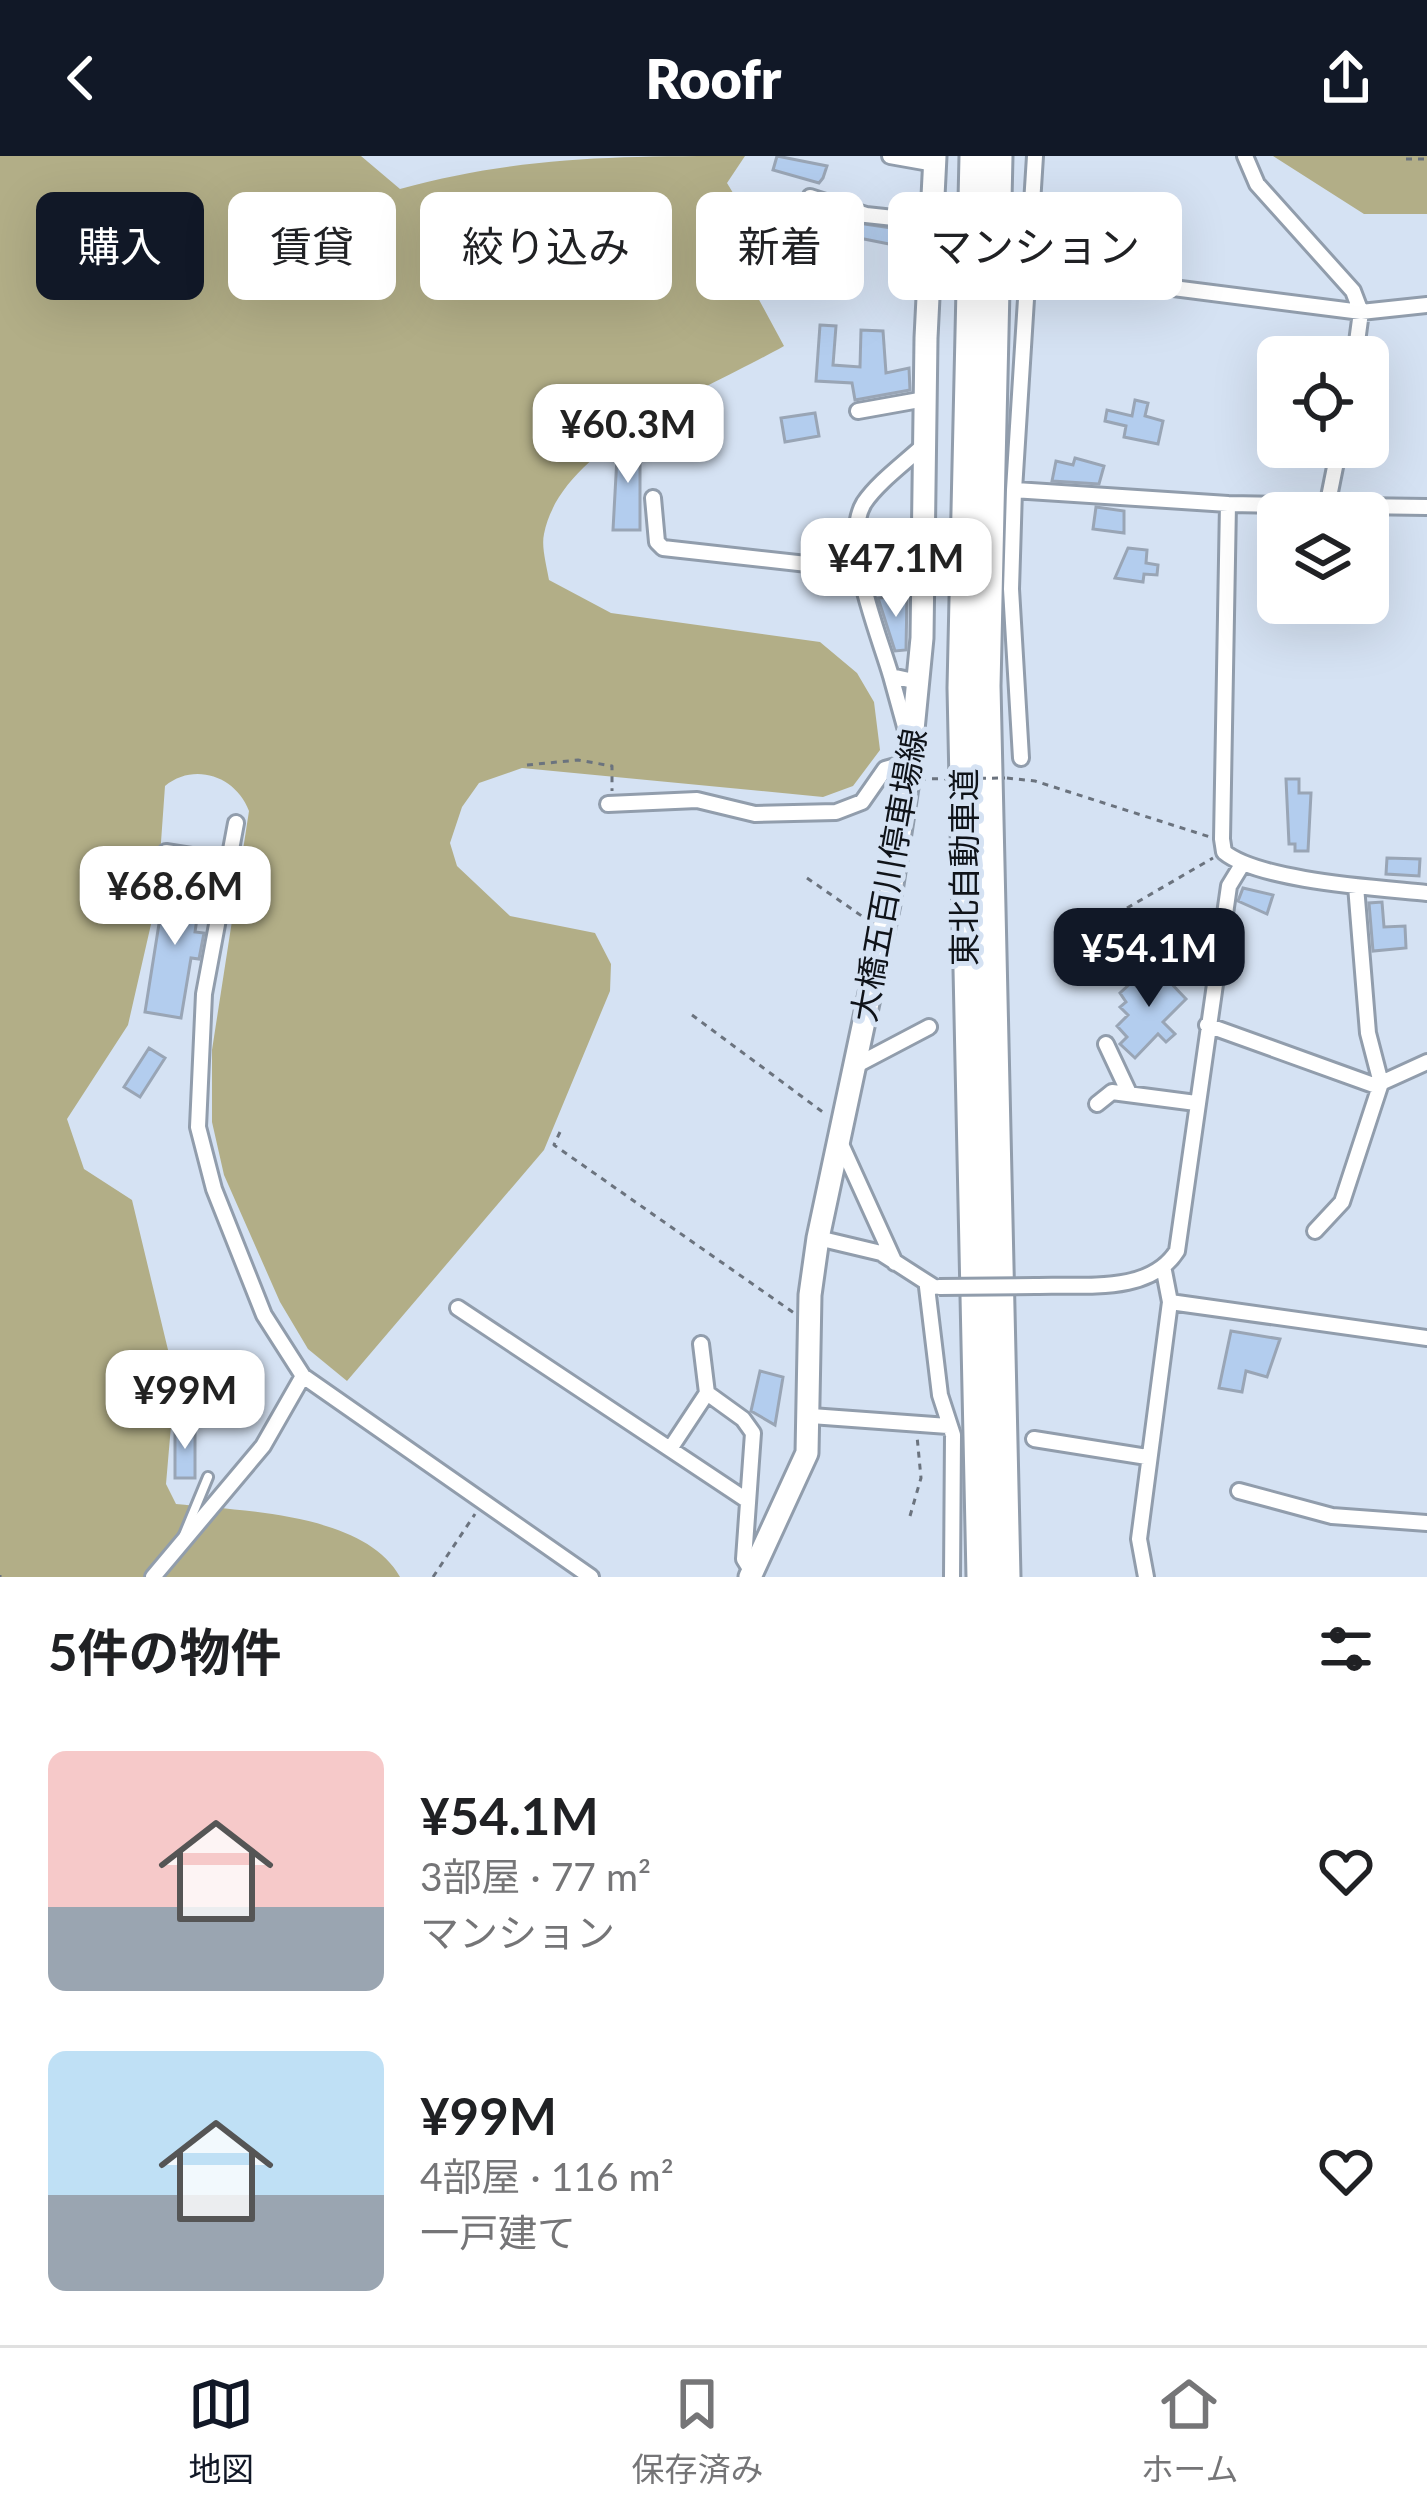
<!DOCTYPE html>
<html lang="ja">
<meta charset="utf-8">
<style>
:root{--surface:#fff;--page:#f2f2f2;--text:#202124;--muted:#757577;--line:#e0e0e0;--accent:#111827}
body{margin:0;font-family:Lato,"Noto Sans JP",sans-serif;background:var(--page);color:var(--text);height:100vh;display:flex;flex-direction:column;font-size:45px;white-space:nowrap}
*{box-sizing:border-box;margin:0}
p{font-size:39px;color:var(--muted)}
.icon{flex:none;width:66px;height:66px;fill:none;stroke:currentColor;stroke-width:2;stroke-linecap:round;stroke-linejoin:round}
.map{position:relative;height:1421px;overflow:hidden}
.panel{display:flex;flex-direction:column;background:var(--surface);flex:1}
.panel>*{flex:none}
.hud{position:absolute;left:36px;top:36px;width:1356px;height:108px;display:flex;gap:24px}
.tools{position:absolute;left:1257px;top:180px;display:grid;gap:24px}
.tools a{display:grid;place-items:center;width:132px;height:132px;border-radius:18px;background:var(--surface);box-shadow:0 12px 48px #0002;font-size:60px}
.price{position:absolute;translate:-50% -102px;padding:0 27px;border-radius:24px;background:#fff;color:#222;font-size:39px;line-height:78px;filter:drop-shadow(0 3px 6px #0008)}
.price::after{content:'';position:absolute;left:50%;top:72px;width:36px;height:27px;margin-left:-18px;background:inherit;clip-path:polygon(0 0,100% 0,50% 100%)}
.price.on{background:var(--accent);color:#fff}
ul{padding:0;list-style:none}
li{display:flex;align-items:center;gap:36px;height:300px;padding:0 48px}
li span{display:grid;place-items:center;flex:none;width:336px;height:240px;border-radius:18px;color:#555}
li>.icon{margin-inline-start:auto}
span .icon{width:144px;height:144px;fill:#fffc;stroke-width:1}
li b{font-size:51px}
h2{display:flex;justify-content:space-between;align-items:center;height:144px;padding:0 48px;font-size:51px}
.tag{padding:0 42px;border-radius:18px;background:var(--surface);box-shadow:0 12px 48px #0002;font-size:42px;line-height:108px}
.tag.on{background:var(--accent);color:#fff}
header{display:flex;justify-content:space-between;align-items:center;height:156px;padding:0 48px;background:var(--accent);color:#fff;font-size:54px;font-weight:800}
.dock{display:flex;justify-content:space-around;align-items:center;height:168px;border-top:3px solid var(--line);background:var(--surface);font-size:33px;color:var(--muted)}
.dock a{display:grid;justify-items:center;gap:6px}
.dock .on{color:var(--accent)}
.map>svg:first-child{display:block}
.forest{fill:#b2ae87}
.building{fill:#b3cdee;stroke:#99a5b5;stroke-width:3}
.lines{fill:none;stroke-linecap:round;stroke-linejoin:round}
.service-casing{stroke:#919dac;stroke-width:14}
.minor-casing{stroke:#919dac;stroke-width:20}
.secondary-casing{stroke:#919dac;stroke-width:27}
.motorway-casing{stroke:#919dac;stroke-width:33}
.path{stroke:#6b737e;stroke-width:3;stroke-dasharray:6 6;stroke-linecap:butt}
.service{stroke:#fff;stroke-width:8}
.minor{stroke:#fff;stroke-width:14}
.secondary{stroke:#fff;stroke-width:21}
.motorway{stroke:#fff;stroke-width:27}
.minor-bridge-casing{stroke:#919dac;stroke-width:20;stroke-linecap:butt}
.path-bridge{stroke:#6b737e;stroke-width:3;stroke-dasharray:6 6;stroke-linecap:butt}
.minor-bridge{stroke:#fff;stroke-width:14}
.labels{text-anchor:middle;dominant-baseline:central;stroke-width:10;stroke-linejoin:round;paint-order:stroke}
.street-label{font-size:33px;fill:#0f1319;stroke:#d5e2f3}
</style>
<header><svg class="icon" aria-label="back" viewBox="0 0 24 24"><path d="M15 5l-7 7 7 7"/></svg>Roofr<svg class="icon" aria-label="share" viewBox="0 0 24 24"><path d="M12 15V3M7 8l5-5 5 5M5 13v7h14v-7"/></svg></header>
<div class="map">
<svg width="1427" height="1421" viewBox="0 0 1427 1421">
<rect width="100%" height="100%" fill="#d5e2f3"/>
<path class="forest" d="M0 0H361L400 33C520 0 621 0 745 0L727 27 753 70 750 127 784 190C712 231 561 289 544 378 541 391 547 411 549 424L611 457 820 486 857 517 874 546 880 594 853 630 823 641 522 612 479 627 462 651 450 687 457 710 510 760 595 777 611 808 610 835 544 994 347 1225 308 1193 280 1146 224 1019 212 966V894L249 655C236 620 194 606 165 630L157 742 128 869 67 963 84 1013 132 1044 175 1223 166 1328 176 1348C242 1355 365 1357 400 1421H0Z
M1273 0H1427V58H1364Z"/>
<path class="building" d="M777 0 827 10 823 22 819 27 773 14Z
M851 66 912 75 909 92 849 80Z
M790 82 808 88 796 128 778 123Z
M820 169 836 170 833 209 860 211 861 174 883 175 886 217 909 212 910 234 855 244 852 227 816 225Z
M1135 244 1148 247 1145 260 1163 265 1158 288 1124 281 1126 270 1105 265 1107 254 1132 260Z
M815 257 819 280 785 286 781 262Z
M626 276H640V374H613L617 301H626Z
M1075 302 1104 310 1099 328 1052 325 1056 305 1073 309Z
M1096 351 1124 355V377L1093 373Z
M1128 392 1147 394 1146 407 1158 409 1157 419 1144 418 1143 426 1115 422Z
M907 440 906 494 895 495 878 442Z
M1286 623H1299V637H1311L1308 695H1295V688H1289Z
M1387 702 1420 703 1419 720 1386 718Z
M177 715 195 718 192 735 201 736 195 776 204 777 199 803 191 802 181 862 145 856 165 730 174 732Z
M1243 732 1273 739 1267 758 1238 745Z
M1382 746 1384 771 1405 770 1406 792 1373 795 1369 747Z
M1161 806 1171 815 1165 821 1186 843 1163 866 1175 878 1166 886 1158 878 1135 902 1120 888 1127 881 1117 870 1128 859 1120 851 1126 846 1120 837 1132 826 1136 830Z
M149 892 165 902 140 941 124 931Z
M1231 1175 1280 1183 1267 1221 1246 1215 1242 1236 1219 1232Z
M760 1215 783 1221 775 1269 751 1255Z
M175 1269H195V1322H175Z"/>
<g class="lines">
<defs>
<path id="service" d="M184 1379 208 1321"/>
<path id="minor" d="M890 0 935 8
M1035 0 1014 334 1228 348
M1245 0 1257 28 1353 135 1361 156 1355 201
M810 41 866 59 931 66
M1016 112 1361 156 1427 149
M858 255 925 243
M1014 334 1011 433 1021 602
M653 342 657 386 663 392 861 414
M1327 351 1339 291
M1427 351 1228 348 1222 683 1224 696C1259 725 1380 732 1427 737
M891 520 907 578
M918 526 891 520C879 478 840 387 864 347 878 326 906 306 925 288
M608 648 697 644 755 658 836 656 862 646 885 613 910 606
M236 667 204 838 198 971 214 1033 264 1159 303 1220
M166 696 229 706
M1356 730 1368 877 1381 927
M1207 869 1379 931
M1106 888 1129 937
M853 911 929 871
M1097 948 1112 936 1196 947
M840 986 895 1107
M1315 1075 1342 1046 1381 927 1427 906
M818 1082 881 1097 934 1131
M1164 1115 1170 1146 1427 1182
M1035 1130C1082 1128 1149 1139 1177 1095L1229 730 1243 707
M927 1131 940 1239 953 1279 952 1421
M458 1152 748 1345
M701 1188 707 1237 743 1263 753 1277 744 1403 752 1416
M811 1260 948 1270
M1034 1283 1147 1301
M670 1293 707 1237
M1239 1335 1332 1360 1427 1367
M153 1421 263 1290 303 1220 591 1421
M1146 1421 1139 1383 1170 1146"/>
<path id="secondary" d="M750 1421 807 1297 810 1139 818 1082 889 748 908 625 922 482 926 182 935 0"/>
<path id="motorway" d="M974 0 962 532 981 1421
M998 0 986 530 1006 1421"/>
</defs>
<use href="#service" class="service-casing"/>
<use href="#minor" class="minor-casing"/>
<use href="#secondary" class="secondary-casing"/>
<use href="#motorway" class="motorway-casing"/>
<path class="path" d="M1406 3H1427
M527 609 578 604 612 610V635
M1007 622 1035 625 1210 681
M807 722 869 765
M1127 752 1213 702
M692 859 824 957
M560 976 554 989 794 1157
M910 1360 921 1322 917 1280
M0 1419V1421
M433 1421 475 1358"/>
<use href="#service" class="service"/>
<use href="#minor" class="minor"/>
<use href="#secondary" class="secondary"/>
<use href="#motorway" class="motorway"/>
<defs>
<path id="minor-bridge" d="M939 1131 1035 1130"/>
</defs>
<use href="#minor-bridge" class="minor-bridge-casing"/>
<path class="path-bridge" d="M920 623 1005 622"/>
<use href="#minor-bridge" class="minor-bridge"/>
</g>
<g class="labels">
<g class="street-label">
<text transform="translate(963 711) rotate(-90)">東北自動車道</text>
<text transform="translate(888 719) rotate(-80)">大橋五百川停車場線</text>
</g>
</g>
</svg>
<div class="tools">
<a><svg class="icon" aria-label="locate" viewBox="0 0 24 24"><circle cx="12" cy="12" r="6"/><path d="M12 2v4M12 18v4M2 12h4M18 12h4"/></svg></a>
<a><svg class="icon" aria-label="layers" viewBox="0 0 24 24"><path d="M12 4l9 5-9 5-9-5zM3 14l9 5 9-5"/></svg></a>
</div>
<b class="price" style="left:628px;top:330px">¥60.3M</b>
<b class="price" style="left:896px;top:464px">¥47.1M</b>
<b class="price" style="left:175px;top:792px">¥68.6M</b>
<b class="price on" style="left:1149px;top:854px">¥54.1M</b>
<b class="price" style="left:185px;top:1296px">¥99M</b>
<div class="hud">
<a class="tag on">購入</a>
<a class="tag">賃貸</a>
<a class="tag">絞り込み</a>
<a class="tag">新着</a>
<a class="tag">マンション</a>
</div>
</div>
<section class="panel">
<h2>5件の物件<svg class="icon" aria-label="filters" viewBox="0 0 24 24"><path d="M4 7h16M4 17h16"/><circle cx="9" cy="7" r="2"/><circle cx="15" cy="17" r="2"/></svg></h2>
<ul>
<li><span style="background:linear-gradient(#f6c9c9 65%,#9aa5b1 0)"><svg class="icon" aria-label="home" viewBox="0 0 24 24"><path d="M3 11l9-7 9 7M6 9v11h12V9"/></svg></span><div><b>¥54.1M</b><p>3部屋 · 77 m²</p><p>マンション</p></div><svg class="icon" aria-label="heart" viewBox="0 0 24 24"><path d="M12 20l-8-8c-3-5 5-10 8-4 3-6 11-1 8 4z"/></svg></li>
<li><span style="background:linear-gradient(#bfe0f5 60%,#9aa5b1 0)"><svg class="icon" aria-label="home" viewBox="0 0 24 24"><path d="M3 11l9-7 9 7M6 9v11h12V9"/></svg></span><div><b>¥99M</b><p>4部屋 · 116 m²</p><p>一戸建て</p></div><svg class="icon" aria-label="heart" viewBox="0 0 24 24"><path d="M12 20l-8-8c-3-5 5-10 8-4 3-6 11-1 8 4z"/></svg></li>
</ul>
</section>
<nav class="dock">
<a class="on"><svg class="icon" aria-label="map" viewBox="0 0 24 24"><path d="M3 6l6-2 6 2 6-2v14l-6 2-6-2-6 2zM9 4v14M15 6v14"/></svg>地図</a>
<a><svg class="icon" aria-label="saved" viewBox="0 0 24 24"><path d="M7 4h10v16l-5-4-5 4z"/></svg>保存済み</a>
<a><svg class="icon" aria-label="home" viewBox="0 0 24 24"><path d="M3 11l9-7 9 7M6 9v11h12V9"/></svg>ホーム</a>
</nav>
